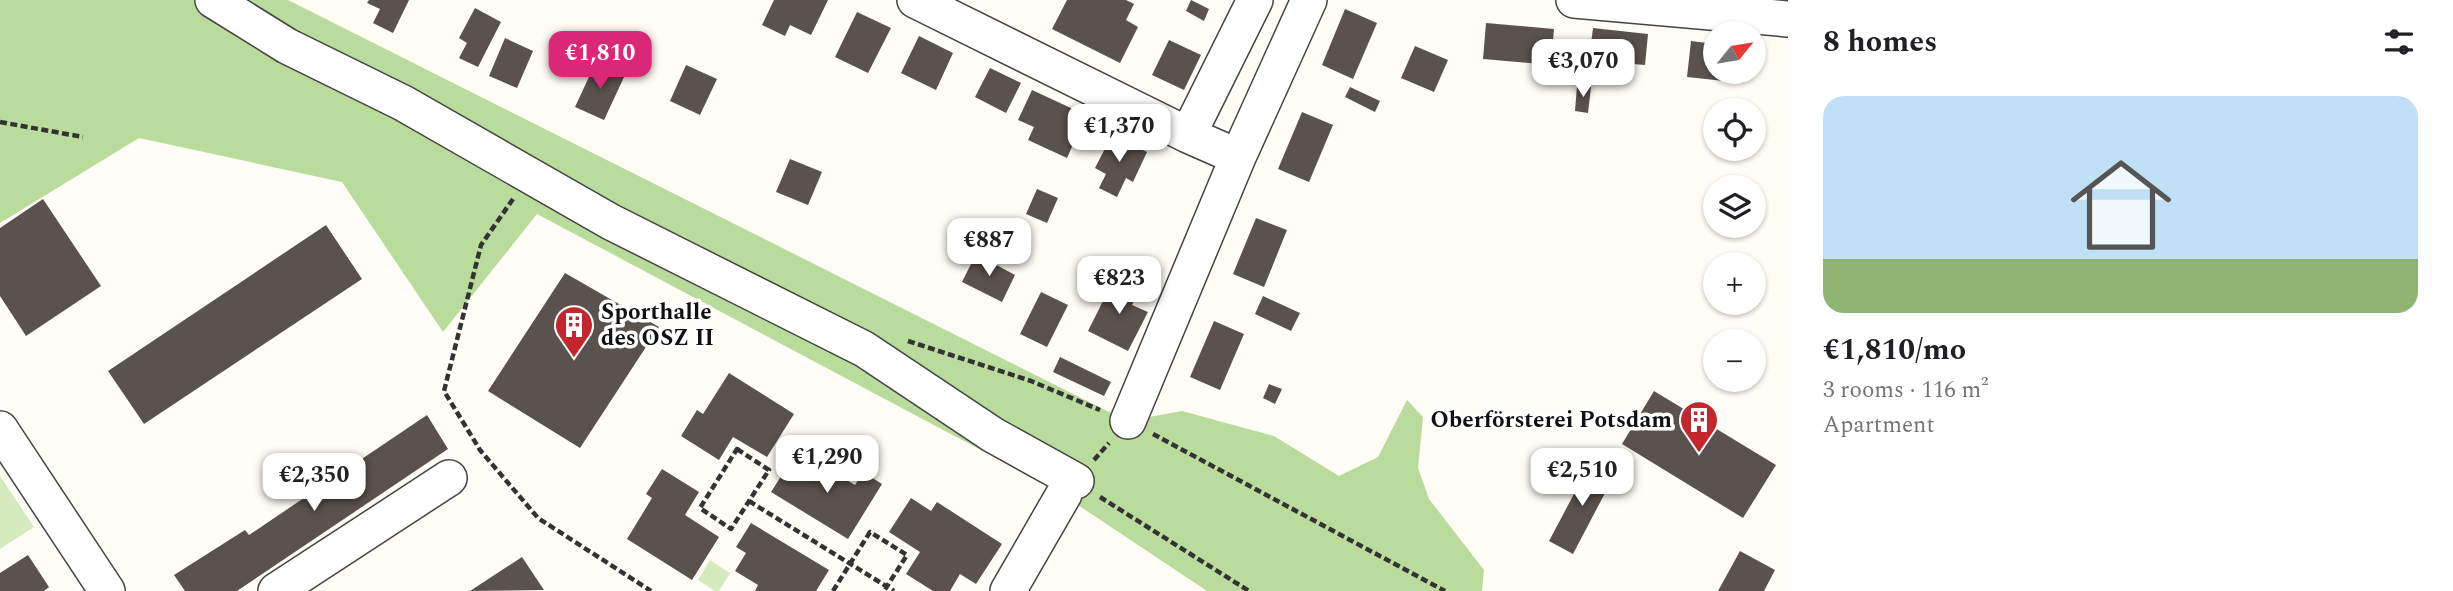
<!DOCTYPE html>
<meta charset="utf-8">
<style>
:root{--surface:#fff;--page:#f2f2f2;--text:#202124;--muted:#757577;--accent:#db2777}
body{margin:0;font-family:Spectral,serif;background:var(--page);color:var(--text);height:100vh;display:flex;flex-direction:column;font-size:26px;white-space:nowrap}
*{box-sizing:border-box;margin:0}
p{font-size:23px;color:var(--muted)}
.icon{flex:none;width:38px;height:38px;fill:none;stroke:currentColor;stroke-width:2;stroke-linecap:round;stroke-linejoin:round}
.map{position:relative;flex:1;overflow:hidden}
.details{display:flex;flex-direction:column;background:var(--surface);width:665px}
.details>*{flex:none}
.needle{width:46px;rotate:60deg}
.tools{position:absolute;left:1703px;top:21px;display:grid;gap:14px}
.tools a{display:grid;place-items:center;width:63px;height:63px;border-radius:50%;background:var(--surface);box-shadow:0 2px 5px #0004;font-size:35px}
.price{position:absolute;translate:-50% -60px;padding:0 16px;border-radius:14px;background:#fff;color:#222;font-size:23px;line-height:46px;filter:drop-shadow(0 2px 4px #0008)}
.price::after{content:'';position:absolute;left:50%;top:42px;width:21px;height:16px;margin-left:-10px;background:inherit;clip-path:polygon(0 0,100% 0,50% 100%)}
.price.active{background:var(--accent);color:#fff}
ul{padding:0;list-style:none}
li{display:grid;align-content:center;gap:14px;height:371px;padding:0 35px}
li span{display:grid;place-items:center;height:217px;border-radius:21px;color:#555}
li>.icon{margin-inline-start:auto}
span .icon{width:126px;height:126px;fill:#fffc;stroke-width:1}
li b{font-size:30px}
h2{display:flex;justify-content:space-between;align-items:center;height:84px;padding:0 35px;font-size:30px}
main{display:flex;flex:1;min-height:0}
.map>svg:first-child{display:block}
.green{fill:#d5ebbd}
.forest{fill:#b9dc9c}
.building{fill:#5a524d}
.lines{fill:none;stroke-linecap:round;stroke-linejoin:round}
.minor-casing{stroke:#444;stroke-width:38}
.path{stroke:#333;stroke-width:4.5;stroke-dasharray:7 3.5;stroke-linecap:butt}
.minor{stroke:#fff;stroke-width:35}
.labels{text-anchor:middle;dominant-baseline:central;stroke-width:7;stroke-linejoin:round;paint-order:stroke}
.poi-label{font-size:23px;font-weight:bold;fill:#111;stroke:#fff;text-anchor:start}
</style>
<main>
<div class="map">
<svg width="1788" height="591" viewBox="0 0 1788 591">
<rect width="100%" height="100%" fill="#fffdf5"/>
<path class="green" d="M0 476 34 527 0 549Z
M710 560 730 573 719 591H715L698 580Z"/>
<path class="forest" d="M0 0H288L1127 421 1182 411 1274 436 1339 476 1378 457 1407 400 1423 417 1418 468 1429 499 1484 570 1482 591H1207L1054 489 537 214 443 332 342 182 139 138 0 223Z"/>
<path class="building" d="M369 0H409L393 33 373 23 380 9 367 3Z
M774 0H828L811 35 790 25 785 36 762 25Z
M1067 0H1126L1134 4 1126 20 1138 27 1120 63 1052 29Z
M1191 0 1209 9 1204 21 1186 11Z
M475 8 501 22 478 67 459 58 467 43 459 38Z
M1345 9 1377 23 1353 79 1322 65Z
M857 12 891 28 868 73 835 57Z
M1486 23 1554 29 1551 65 1483 59Z
M1593 28 1648 34 1645 65 1589 60Z
M919 36 953 53 936 90 901 73Z
M505 38 533 51 517 88 489 76Z
M1169 40 1201 55 1184 90 1152 75Z
M1691 41 1715 44V72H1744L1743 83 1687 77Z
M1415 46 1448 60 1434 92 1401 78Z
M596 62 625 75 604 120 575 107Z
M686 65 717 79 700 115 670 101Z
M990 68 1021 83 1006 113 975 97Z
M1577 86 1591 87 1588 113 1575 111Z
M1350 87 1380 101 1375 112 1345 97Z
M1032 90 1086 115 1067 158 1028 140 1034 127 1018 120Z
M1302 112 1333 125 1309 182 1278 169Z
M1112 135 1147 152 1133 182 1126 178 1117 197 1099 188 1106 174 1095 168Z
M790 159 822 172 808 205 776 192Z
M1037 189 1058 198 1047 223 1026 214Z
M43 199 101 286 26 336 0 296V228Z
M1256 218 1287 230 1264 287 1233 274Z
M326 225 362 279 144 424 108 371Z
M976 254 1015 275 1002 302 962 282Z
M565 273 659 327 580 448 488 391Z
M1115 277 1140 290 1132 305 1148 312 1128 351 1088 331Z
M1041 292 1068 305 1047 347 1020 334Z
M1263 296 1300 313 1291 331 1255 314Z
M1214 321 1244 334 1220 390 1190 377Z
M1060 357 1111 382 1104 396 1053 372Z
M729 373 794 414 767 457 733 437 719 460 681 436 697 410 703 414Z
M1269 384 1282 389 1275 404 1263 398Z
M1654 391 1776 465 1743 518 1622 444Z
M427 415 448 449 237 591H185L174 575 245 530 249 535Z
M806 456 855 485 863 472 882 484 848 539 771 492 787 467 796 473Z
M1591 462 1615 474 1573 554 1549 541Z
M662 469 699 492 685 515 719 537 692 580 627 539 652 498 646 494Z
M911 498 931 511 937 502 1002 544 976 584 960 574 950 591H933L906 574 920 552 889 532Z
M751 523 829 570 816 591H755L758 585 735 571 746 553 736 547Z
M1740 551 1775 570 1764 591H1718Z
M28 555 49 587 44 591H0V573Z
M522 557 544 590 470 591Z"/>
<g class="lines">
<defs>
<path id="minor" d="M213 0 287 46 403 103 611 222 864 349 993 435 1076 481
M915 0 1188 135 1238 157
M1574 0 1788 19
M1188 135 1255 0
M1128 421 1238 157 1309 0
M0 429 107 591
M276 591 449 478
M1008 591 1064 494"/>
</defs>
<use href="#minor" class="minor-casing"/>
<path class="path" d="M0 122 83 137
M513 199 481 245 444 391 480 450 538 518 651 591
M908 341 1031 381 1100 410
M1153 434 1445 591
M737 449 769 470 731 529 700 508Z
M1094 460 1109 443
M1100 497 1249 591
M749 501 894 591
M833 591 870 532 907 555 884 591"/>
<use href="#minor" class="minor"/>
</g>
<defs>
<symbol id="building-pin" viewBox="-11 -11 22 30"><path d="M0 17L-7.5 6A9.5 9.5 0 1 1 7.5 6Z" fill="#c4262e" stroke="#fff"/><path d="M-4-6H4V6H1V3H-1V6H-4ZM-2.5-4.3h1.7v1.8h-1.7ZM.8-4.3h1.7v1.8H.8ZM-2.5-1h1.7V.8h-1.7ZM.8-1h1.7V.8H.8Z" fill="#fff"/></symbol>
</defs>
<g fill-rule="evenodd">
<use href="#building-pin" x="552" y="303" width="44" height="60"/>
<use href="#building-pin" x="1677" y="398" width="44" height="60"/>
</g>
<g class="labels">
<g class="poi-label">
<text x="601" y="312">Sporthalle<tspan x="601" dy="26">des OSZ II</tspan></text>
<text x="1672" y="420" text-anchor="end">Oberförsterei Potsdam</text>
</g>
</g>
</svg>
<div class="tools">
<a><svg class="needle" viewBox="-14 -14 28 28"><path d="M0-13l5 13h-10z" fill="#e53935"/><path d="M0 13l5-13h-10z" fill="#757577"/></svg></a>
<a><svg class="icon" aria-label="locate" viewBox="0 0 24 24"><circle cx="12" cy="12" r="6"/><path d="M12 2v4M12 18v4M2 12h4M18 12h4"/></svg></a>
<a><svg class="icon" aria-label="layers" viewBox="0 0 24 24"><path d="M12 4l9 5-9 5-9-5zM3 14l9 5 9-5"/></svg></a>
<a>+</a>
<a>−</a>
</div>
<b class="price active" style="left:600px;top:91px">€1,810</b>
<b class="price" style="left:1583px;top:99px">€3,070</b>
<b class="price" style="left:1119px;top:164px">€1,370</b>
<b class="price" style="left:989px;top:278px">€887</b>
<b class="price" style="left:1119px;top:316px">€823</b>
<b class="price" style="left:827px;top:495px">€1,290</b>
<b class="price" style="left:1582px;top:508px">€2,510</b>
<b class="price" style="left:314px;top:513px">€2,350</b>
</div>
<section class="details">
<h2>8 homes<svg class="icon" aria-label="filters" viewBox="0 0 24 24"><path d="M4 7h16M4 17h16"/><circle cx="9" cy="7" r="2"/><circle cx="15" cy="17" r="2"/></svg></h2>
<ul>
<li><span style="background:linear-gradient(#bfe0f5 75%,#8fb573 0)"><svg class="icon" aria-label="home" viewBox="0 0 24 24"><path d="M3 11l9-7 9 7M6 9v11h12V9"/></svg></span><div><b>€1,810/mo</b><p>3 rooms · 116 m²</p><p>Apartment</p></div></li>
</ul>
</section>
</main>
